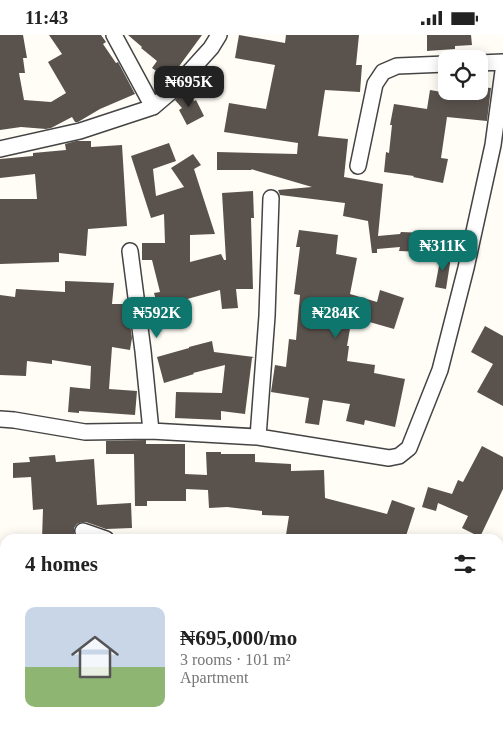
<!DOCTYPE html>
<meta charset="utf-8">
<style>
:root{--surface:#fff;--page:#f6f6f6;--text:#222;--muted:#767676;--line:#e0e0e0;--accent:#0f766e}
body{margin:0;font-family:"Times New Roman",serif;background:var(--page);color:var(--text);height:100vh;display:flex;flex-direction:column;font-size:19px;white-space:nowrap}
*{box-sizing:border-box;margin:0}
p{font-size:16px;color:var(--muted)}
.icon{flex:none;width:28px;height:28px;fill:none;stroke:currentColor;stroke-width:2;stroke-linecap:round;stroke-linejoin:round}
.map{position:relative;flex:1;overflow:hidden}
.details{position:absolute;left:0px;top:499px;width:504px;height:196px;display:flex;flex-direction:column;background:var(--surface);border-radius:15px 15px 0 0;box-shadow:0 2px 12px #0003}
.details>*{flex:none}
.fabs{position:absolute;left:438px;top:15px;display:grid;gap:10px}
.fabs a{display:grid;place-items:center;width:50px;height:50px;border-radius:10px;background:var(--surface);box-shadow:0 2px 12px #0003;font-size:25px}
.price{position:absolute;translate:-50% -42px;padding:0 11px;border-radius:10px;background:var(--accent);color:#fff;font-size:16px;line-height:32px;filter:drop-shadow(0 1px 2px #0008)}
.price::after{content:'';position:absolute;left:50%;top:30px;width:15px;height:11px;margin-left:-8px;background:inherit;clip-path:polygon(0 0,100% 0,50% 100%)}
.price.current{background:#222;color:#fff}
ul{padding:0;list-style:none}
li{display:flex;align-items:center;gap:15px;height:125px;padding:0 25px}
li+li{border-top:1px solid var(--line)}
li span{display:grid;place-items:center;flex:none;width:140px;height:100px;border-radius:10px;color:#555}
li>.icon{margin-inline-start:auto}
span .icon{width:60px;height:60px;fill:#fffc;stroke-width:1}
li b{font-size:21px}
h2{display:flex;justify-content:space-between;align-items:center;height:60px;padding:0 25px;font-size:21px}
.status{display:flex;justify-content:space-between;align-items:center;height:35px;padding:0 25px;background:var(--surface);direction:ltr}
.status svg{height:14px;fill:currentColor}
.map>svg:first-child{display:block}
.building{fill:#5a524d}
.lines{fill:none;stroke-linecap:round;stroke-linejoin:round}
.minor-casing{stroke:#444;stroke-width:18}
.minor{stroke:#fff;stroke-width:15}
</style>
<div class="status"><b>11:43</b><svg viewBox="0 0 49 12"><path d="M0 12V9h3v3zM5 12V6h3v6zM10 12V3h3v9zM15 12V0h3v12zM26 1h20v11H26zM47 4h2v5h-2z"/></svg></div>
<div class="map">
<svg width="503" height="694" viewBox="0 0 503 694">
<rect width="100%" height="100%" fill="#fffdf5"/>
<path class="building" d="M0 0H23L27 23H23L25 38H19L24 65 51 67 66 58 48 27 62 19 49 0H101L106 7 103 9 116 28 118 27 135 59 100 74 78 87H75L72 82 51 93 46 94 21 92 0 95Z
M128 0H202L169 45 152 33 157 26 141 13 142 12Z
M239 0 285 8 286 0H359L356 30H362L360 57 325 55 318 101 348 104 344 142 383 149 378 201 400 199 401 197 450 199 449 218 399 216 400 212 377 214V218H372L368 186 343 181 345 168 280 160 278 155 312 152 251 134 252 135H217V117L297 119 298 108 224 97 229 68 266 74 275 30 235 23Z
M427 0H471L472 10 455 11V14L427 16Z
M479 52 491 53 487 86 447 82 441 123 448 124 443 148 413 142 414 141 384 137 386 117 389 118 392 90H390L394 69 427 74 430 55 471 62V56H479Z
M186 55 194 66 196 65 204 81 187 90 179 75 182 73 175 65Z
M76 106H91V112L122 110 127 191 88 194 86 221 59 218V227L0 229V164H37L35 139 0 143V124L33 121V118L66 115 65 109Z
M169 108 176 126 153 134 156 161 184 152 171 133 193 119 201 130 194 134 215 199 190 200V227L221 219 224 225H226L222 158 253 156 254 183H251L253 254H236L238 273 222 274 220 255 158 272 154 258 160 257 152 225H142V208H165L164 179 151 183 131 121Z
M299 195 338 200 336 219 357 223 350 259 377 267 380 255 404 263 394 294 352 282 347 311H349L347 326 375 330 374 338 405 344 395 392 365 385 364 390 346 386 350 369 323 365 319 390 305 388 309 363 271 357 275 330 286 332 289 304 296 305 300 260 294 259 300 212H296Z
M441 220 451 222 446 254 435 252Z
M65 246 114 248 112 269H127L132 303 130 315 112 312 109 354 137 356 135 380 79 376V378L68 377 70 352 90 354 91 331 52 325V329L27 326 26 341 0 340V260L15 262 16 254 65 257Z
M485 291 503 301V371L477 357 493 329 471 317Z
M212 306 214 317 254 322 252 323 245 379 221 376V385L175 383 176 357 222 358 225 330 193 338 194 339 164 348 157 322 189 313V312Z
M146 405V409H185V439L207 440 206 417H221V419H255V427L291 429V436L324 435 325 463 387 479 392 465 415 473 405 504H306L286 500 289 481 262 480V476L227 472 209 473 208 455 186 454V466H147V471H135L134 419H106V406Z
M482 411 503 422V454L480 502 462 493 468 481 438 468 436 476 422 472 428 452 452 459 458 445 463 447Z
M55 420 56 427 94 424 97 470 131 468 132 493 106 494 86 487H82L77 489 74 493V498L78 504H42L43 474 33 475 31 442 13 443V428L30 427 29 422Z"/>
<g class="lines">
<defs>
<path id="minor" d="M114 0 153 72
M479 28 503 27
M0 114 80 96 153 72 173 55 211 13 219 0
M358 131 375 49 383 37 397 31 446 29
M130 216 143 316 151 396
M0 384 14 385 85 397 151 396 258 402 389 423 399 421 409 413 440 335 466 233 493 110 503 36
M258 402 267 281 271 163
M83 496 106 504
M499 607 503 598
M0 623H5
M147 694V690
M425 694V690"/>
</defs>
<use href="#minor" class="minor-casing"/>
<use href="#minor" class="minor"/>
</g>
</svg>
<div class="fabs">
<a><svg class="icon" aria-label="locate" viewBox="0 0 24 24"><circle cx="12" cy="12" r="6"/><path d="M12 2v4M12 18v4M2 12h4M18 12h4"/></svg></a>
</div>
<b class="price current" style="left:189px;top:73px">₦695K</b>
<b class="price" style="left:443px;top:237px">₦311K</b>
<b class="price" style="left:157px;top:304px">₦592K</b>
<b class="price" style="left:336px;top:304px">₦284K</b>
<section class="details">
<h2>4 homes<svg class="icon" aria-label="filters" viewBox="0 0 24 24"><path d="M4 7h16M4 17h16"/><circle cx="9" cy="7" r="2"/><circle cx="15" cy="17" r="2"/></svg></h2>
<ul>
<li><span style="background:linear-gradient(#c9d6e8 60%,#8fb573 0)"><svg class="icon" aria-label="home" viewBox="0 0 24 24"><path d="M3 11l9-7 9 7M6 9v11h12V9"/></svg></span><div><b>₦695,000/mo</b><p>3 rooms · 101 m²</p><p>Apartment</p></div></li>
</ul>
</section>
</div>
